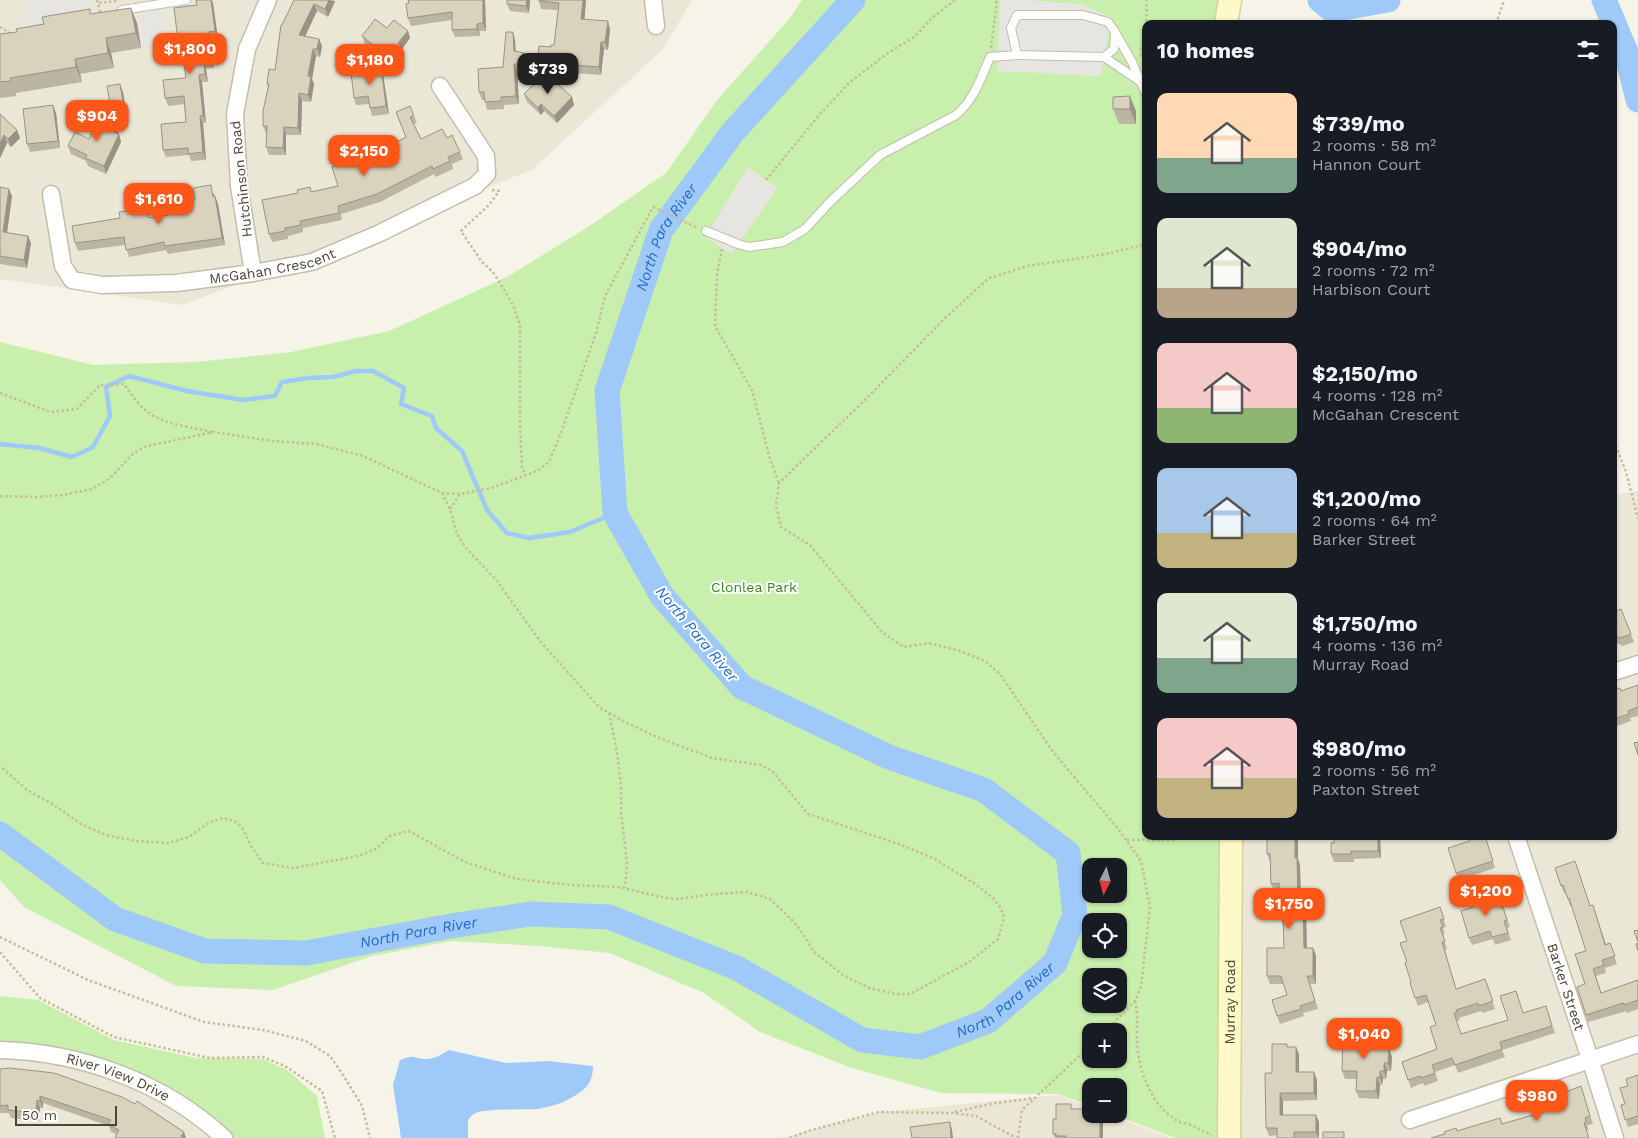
<!DOCTYPE html>
<meta charset="utf-8">
<style>
:root{--surface:#171b24;--page:#242831;--text:#f1f3f6;--muted:#9ea1a6;--accent:#ff5717}
body{margin:0;font-family:"Work Sans",sans-serif;background:var(--page);color:var(--text);height:100vh;display:flex;flex-direction:column;font-size:19px;white-space:nowrap}
*{box-sizing:border-box;margin:0}
p{font-size:16px;color:var(--muted)}
.icon{flex:none;width:28px;height:28px;fill:none;stroke:currentColor;stroke-width:2;stroke-linecap:round;stroke-linejoin:round}
.map{position:relative;flex:1;overflow:hidden}
.drawer{position:absolute;left:1142px;top:20px;width:475px;height:820px;display:flex;flex-direction:column;background:var(--surface);border-radius:10px;box-shadow:0 1px 4px #0004}
.drawer>*{flex:none}
.needle{width:32px;rotate:186deg}
.fabs{position:absolute;left:1082px;top:858px;display:grid;gap:10px}
.fabs a{display:grid;place-items:center;width:45px;height:45px;border-radius:10px;background:var(--surface);box-shadow:0 1px 4px #0004;font-size:25px}
.scale{position:absolute;left:15px;bottom:12px;width:102px;box-sizing:border-box;padding-left:5px;border:2px solid #4b4536;border-top:0;font-size:14px;line-height:18px;white-space:nowrap;color:#4b4536;-webkit-text-stroke:4px #fff;paint-order:stroke}
.price{position:absolute;translate:-50% -42px;padding:0 11px;border-radius:10px;background:var(--accent);color:#fff;font-size:16px;line-height:32px;filter:drop-shadow(0 1px 2px #0008)}
.price::after{content:'';position:absolute;left:50%;top:30px;width:15px;height:11px;margin-left:-8px;background:inherit;clip-path:polygon(0 0,100% 0,50% 100%)}
.price.current{background:#222;color:#fff}
ul{padding:0;list-style:none}
li{display:flex;align-items:center;gap:15px;height:125px;padding:0 15px}
li span{display:grid;place-items:center;flex:none;width:140px;height:100px;border-radius:10px;color:#555}
li>.icon{margin-inline-start:auto}
span .icon{width:60px;height:60px;fill:#fffc;stroke-width:1}
li b{font-size:21px}
h2{display:flex;justify-content:space-between;align-items:center;height:60px;padding:0 15px;font-size:21px}
.map>svg:first-child{display:block}
.residential{fill:#ebe7d6}
.green{fill:#c9efad;fill-rule:evenodd}
.parking{fill:#e7e5e1}
.water{fill:#9fc9f9}
.lines{fill:none;stroke-linecap:round;stroke-linejoin:round}
.stream{stroke:#9fc9f9;stroke-width:4.5}
.river{stroke:#9fc9f9;stroke-width:25}
.lane-casing{stroke:#c3beaa;stroke-width:10}
.street-casing{stroke:#c3beaa;stroke-width:19}
.secondary-casing{stroke:#dbd193;stroke-width:25}
.path{stroke:#c7bc99;stroke-width:2.5;stroke-dasharray:2.5 2.5;stroke-linecap:butt}
.lane{stroke:#fff;stroke-width:8}
.street{stroke:#fff;stroke-width:16}
.secondary{stroke:#fff9ca;stroke-width:22}
.wall{fill:#bbb5a3}
.shaded-wall{fill:#989384}
.building{fill:#d9d2bd;stroke:#989384}
.labels{text-anchor:middle;dominant-baseline:central;stroke-width:4;stroke-linejoin:round;paint-order:stroke}
.street-label{font-size:14px;fill:#4b4536;stroke:#fff}
.park-label{font-size:14px;fill:#3a8521;stroke:#fff}
.water-label{font-size:15px;font-style:italic;fill:#216bc5;stroke:#fff}
</style>
<div class="map">
<svg width="1638" height="1138" viewBox="0 0 1638 1138">
<rect width="100%" height="100%" fill="#f6f4e9"/>
<path class="residential" d="M0 0H692L663 49 532 170 183 305 0 279Z
M1638 491V1138H1230L1231 836H1614V495Z
M0 1039 291 1138H0Z
M1058 1095 1091 1108V1114H1107L1171 1138H781L879 1112Z"/>
<path class="green" d="M802 0H1230L1226 24H1146V836H1231L1230 1138H1176L1111 1114H1119V1086H1091V1106L1058 1094 941 1093 849 1067 760 1032 704 993 610 953 539 946 452 941 372 956 273 990 176 986 24 907 0 880V342L93 365 196 362 291 352 389 331 507 277 588 227 666 173 718 99 791 17ZM1091 866H1119V894H1091ZM1091 921H1119V949H1091ZM1091 976H1119V1004H1091ZM1091 1031H1119V1059H1091Z
M0 996 38 1000 114 1040 196 1058 263 1059 287 1070 317 1096 325 1138H233L211 1118 185 1101 0 1043Z"/>
<path class="parking" d="M25 0H90L94 19 29 30Z
M1000 0H1024L1081 4 1111 17 1101 76 998 71Z
M163 9 168 46 143 49 137 14Z
M748 167 777 188 732 254 705 237Z"/>
<path class="water" d="M449 1050 506 1063 548 1061 593 1066C593 1080 588 1088 576 1095 564 1103 551 1107 536 1109 523 1110 482 1108 474 1114 471 1115 470 1118 468 1120V1138H401L393 1085 400 1060C415 1054 411 1058 425 1059 433 1060 442 1054 449 1050Z"/>
<g class="lines">
<path class="stream" d="M0 444 39 448 72 457 93 447 110 416 106 387 129 376 187 391 243 400 275 396 282 382 308 378 333 377 356 371H373L404 388 401 404 432 416 436 428 462 451 487 510 507 533 529 538 570 532 615 513"/>
<g class="river">
<path d="M1320 0 1332 10 1388 0"/>
<path d="M1604 0 1626 52 1638 100"/>
<path id="s1" d="M0 834 115 919 205 951 306 953 451 926 530 914 609 917 737 968 862 1040 920 1047 988 1021 1055 963 1075 915 1068 853 984 790 889 757 742 687 662 596 615 513 607 391 661 230 733 132 853 0"/>
</g>
<defs>
<path id="lane" d="M122 10 186 0
M1115 32 1132 62 1146 94
M1017 55 1011 28 1017 15H1083L1108 22 1115 32 1114 49 1104 57
M706 231 738 244 749 247 783 242 805 229 830 202 880 155 956 115C974 100 981 78 990 57L1017 55 1104 57 1141 82"/>
<g id="street">
<path d="M653 0 656 26"/>
<path id="s2" d="M51 194 63 266 72 280 102 285 176 283 253 273 312 262 380 233 475 186 487 174 486 156 440 86"/>
<path d="M253 273 239 186 235 114 247 49 268 0"/>
<path d="M1614 672 1638 664"/>
<path id="s3" d="M1516 836 1590 1059 1615 1138"/>
<path id="s4" d="M0 1050C80 1052 164 1082 224 1138"/>
<path d="M1410 1120 1638 1044"/>
</g>
<g id="secondary">
<path d="M1226 24 1230 0"/>
<path id="s5" d="M1229 1138 1231 836"/>
</g>
</defs>
<use href="#lane" class="lane-casing"/>
<use href="#street" class="street-casing"/>
<use href="#secondary" class="secondary-casing"/>
<path class="path" d="M97 0 101 16
M99 3 117 1
M1499 24 1498 18 1504 0
M0 27 12 34
M991 48 997 0
M1141 56C1142 37 1149 19 1146 0
M766 180 820 114 850 82 888 53 914 37 933 17 955 0
M492 190 499 191 489 205 461 231 482 262 493 272 503 288 513 305 520 325V422L522 468 526 476
M722 249 717 274 715 326 752 390 770 459 779 483
M0 393 51 412 77 409 100 385 124 384C131 394 138 405 149 413 164 424 194 428 212 432
M1614 441 1626 472 1638 519
M442 493 460 494 491 488 537 471 549 462 561 433 596 333 605 296 653 207 698 228
M0 496 36 497 62 495 92 489 109 479 133 454 144 447 213 432 273 441 316 444 363 456 442 493 450 509 457 534 466 548 497 581 540 641 599 707 625 722 659 738 712 758 761 765 773 772 808 814 899 844 935 859 975 884 993 898 1001 908 1004 918 998 939 969 962 910 994H896L869 988 843 975 813 951 804 935 793 921 770 899 747 892 715 894 676 899 660 897 620 887 571 885 517 879 465 862 409 831 390 836 376 849 358 856 293 868 263 863 251 846 242 827 234 821 223 818 210 822 189 837 168 843 136 841 106 835 81 824 54 805 27 790 0 766
M450 509 460 494
M609 713 617 752 621 786V811L627 863 625 888
M1127 840H1175L1179 836
M0 937 88 980 204 1022 263 1030 306 1041 330 1056 345 1078 362 1106 370 1138
M0 952 40 998 114 1037 210 1058 263 1057 285 1066 322 1091 335 1138
M1135 1001C1139 1015 1136 1028 1137 1043 1139 1071 1151 1105 1176 1120 1180 1123 1186 1123 1191 1125 1198 1128 1204 1132 1212 1135
M1106 1031 1135 1001 1141 987 1150 907 1141 861 1116 826 1053 752 1000 674 985 661 960 651 929 643 904 647 882 632 810 545 781 527 776 506 779 483 867 398 944 319 989 278 1028 266 1106 254 1146 244
M955 1112 990 1104 1033 1098
M790 1138 808 1131 879 1112 953 1113 976 1116 1016 1138
M1018 1138 1022 1110 1091 1045"/>
<use href="#lane" class="lane"/>
<use href="#street" class="street"/>
<use href="#secondary" class="secondary"/>
</g>
<path class="wall" d="M294 0 335 1 328 17 317 11 305 36 319 39 322 46 320 57 316 56 312 79 314 84 311 102 302 101 301 135H286V155H269L266 147 267 133H266L263 126 268 88 267 83 275 70 282 25Z
M485 0 486 31H479L480 36 455 37 452 30V20L411 26 408 18 409 3Z
M507 0H530L529 13 510 11 507 4Z
M586 0 584 19 610 29 608 50 604 49 601 75 541 70 538 62 551 47 554 45 558 10 541 9 539 1Z
M213 3 218 39 210 40 214 68 206 69 208 82H202L206 123H203L206 160 191 161 189 155 166 157 163 150 186 122 184 104 168 106 165 98 186 78 184 63 176 64 174 56 178 40Z
M91 14 137 23 141 48 111 53 114 68 80 74 82 82 16 93V96L0 98V34L17 32 44 24Z
M387 28 408 31 410 38 402 49 404 54 394 66 365 44 362 36Z
M513 32 515 40 516 52 539 66 542 74 517 71 519 104 504 105V109L487 110 485 100H482L479 92 503 67Z
M383 74 389 114 372 116 369 104 356 105 354 98Z
M123 92 127 116 114 118 111 110Z
M524 94 572 97 574 105 557 123 544 111 541 115 527 102Z
M1113 97 1136 111V124H1119L1113 109Z
M396 112 414 116 417 123 414 124 421 139 447 138 460 152 463 159 452 164 453 169 436 177 434 174 380 202 341 214 342 220 303 228V232L288 236V239L272 242 269 234 312 192 338 186 372 155 406 137Z
M56 113 60 148 30 152 27 144Z
M0 114 20 138 11 147 7 143 0 158Z
M115 125 118 132V133L119 134 121 142 106 174 88 166 86 161 71 154 68 146 89 139Z
M0 187 12 196 7 233 31 243 27 268 0 264Z
M214 193 215 196 218 204 225 245 168 254 166 250 129 257 125 245 78 251 75 243 120 218 139 209 141 215 150 218 192 211 195 200Z
M1621 609 1634 642 1623 646 1614 642V612Z
M1638 685V716L1630 718 1631 721 1614 727V690L1621 691Z
M1267 836H1298V859L1300 865 1301 903 1306 911 1307 948 1316 955V984H1310L1318 1009 1303 1013 1304 1016 1280 1024 1272 1000 1287 995 1284 984H1270L1267 976 1284 948 1283 923 1280 916 1279 891H1274L1271 884 1270 861 1267 854Z
M1335 836H1380L1381 858 1354 859V862H1334L1331 854Z
M1485 836 1495 868 1459 880 1456 873Z
M1555 868 1590 906 1593 905 1606 944 1610 943 1617 964 1605 968 1606 973 1596 976 1601 993 1638 980V1009L1627 1013 1626 1011 1623 1012 1588 1022 1577 987 1585 984 1586 951 1572 906H1570L1566 893H1564Z
M1440 907 1446 927 1443 928 1445 934 1443 935 1447 949 1445 950 1456 989 1485 979 1495 1009 1482 1013 1481 1011 1459 1018 1460 1020 1457 1021 1461 1034 1508 1020 1523 1013 1546 1006 1555 1033 1502 1050 1505 1057 1458 1073 1455 1065 1435 1072 1438 1081 1424 1086 1423 1083 1411 1088 1402 1062 1437 1049 1436 1025 1428 1002 1418 1006 1415 998 1407 962V941Z
M1503 907 1510 927 1507 928 1511 940 1495 945 1493 939 1472 945 1469 938 1501 908Z
M1375 1035 1378 1043V1049H1389L1392 1057 1391 1071H1387L1386 1079H1383L1382 1085H1380L1379 1099 1359 1098 1356 1091V1079H1345L1342 1071Z
M1288 1047H1296L1299 1054V1072L1317 1080V1100L1283 1101V1115L1319 1122V1138H1277V1135L1269 1136 1266 1128 1272 1073Z
M0 1069 186 1138H115V1137L116 1134 111 1132 109 1126 43 1103V1108H40L39 1121 11 1118 9 1113H0Z
M1638 1075V1124L1628 1127 1621 1105 1625 1104 1628 1086Z
M1581 1086 1593 1124 1587 1125 1589 1130H1587L1457 1131 1502 1124 1543 1112Z
M1073 1109 1103 1117V1138H1055L1053 1134 1056 1119Z"/>
<path class="shaded-wall" d="M211 0H212L213 3 218 39 215 31Z
M329 0 335 1 328 17 325 9Z
M483 0H485L486 31 483 23Z
M527 0H530L529 13 526 6Z
M583 0H586L584 26 581 19Z
M314 4 317 11 302 43 299 35Z
M131 8 137 23 141 48 136 33Z
M608 21 610 29 608 50 605 42Z
M477 24 479 31 480 36 477 29Z
M408 31 410 38 402 49 404 54 394 66 391 59 398 43Z
M208 32 210 40 214 68 211 61Z
M513 32 515 40 516 59 514 51Z
M106 38 111 53 114 68 108 53Z
M319 39 322 46 320 57 317 49Z
M601 42 604 49 601 75 599 67Z
M313 49 316 56 312 79 314 84 311 102 308 95V76Z
M75 59 80 74 82 82 76 67Z
M204 61 206 69 208 82 205 74Z
M514 64 517 71 519 104 516 96Z
M381 66 383 74 389 114 386 106Z
M199 75 202 82 206 123 203 115Z
M120 84 123 92 127 116 124 108Z
M299 93 302 101 301 135 298 128Z
M1130 96 1136 111V124L1130 109Z
M572 97 574 105 557 123 554 116Z
M541 104 544 111 541 115 538 108Z
M53 105 56 113 60 148 58 141Z
M200 116 203 123 206 160 203 152Z
M115 125 118 132 115 139 112 131Z
M284 127 286 135V155L283 148Z
M17 130 20 138 11 147 8 139Z
M119 134 121 142 106 174 104 166Z
M4 135 7 143 0 158V144Z
M9 189 12 196 6 240 3 232Z
M215 196 218 204 225 245 222 238Z
M28 236 31 243 27 268 24 260Z
M1295 836H1298V859L1300 865 1301 911 1298 903 1295 858Z
M1378 836H1380L1381 858 1378 851Z
M1303 903 1306 911 1307 955 1304 948Z
M1313 948 1316 955V984L1313 976Z
M1375 1035 1378 1043 1377 1056 1375 1048Z
M1296 1047 1299 1054V1080L1296 1072Z
M1389 1049 1392 1057 1391 1071 1388 1063Z
M1384 1063 1387 1071 1386 1079 1384 1071Z
M1380 1071 1383 1079 1382 1085 1380 1077Z
M1314 1072 1317 1080V1100L1314 1093Z
M1377 1077 1380 1085 1379 1099 1376 1091Z
M1280 1093 1283 1101V1122L1280 1115Z
M40 1096 43 1103V1108L40 1101Z
M37 1100 40 1108 39 1121 36 1113Z
M1100 1114H1102L1103 1117V1138H1100Z
M1316 1115 1319 1122V1138L1316 1132Z
M950 1122 952 1130 953 1138H951Z
M184 1132 186 1138H182L181 1136Z"/>
<path class="building" d="M196 0H211L215 31 208 32 211 61H204L205 74 199 75 203 115 200 116 203 152 188 154V148L163 150 161 124 186 122 184 96 165 98 163 80 186 78 183 55 174 56 172 41 178 40 174 8 197 5Z
M294 0H329L325 9 314 4 299 35 319 39 317 49H313L308 76 311 77 308 95 299 93 298 128 284 127 283 148 266 147 267 126H263V111L269 84 267 83 269 69 275 70 281 25H282Z
M408 0H483V23L477 24V29L452 30V12L408 18 406 4 409 3Z
M507 0H527L526 6 507 4Z
M539 0H583L581 19 608 21 605 42H601L599 67 538 62 539 46 551 47V45H554L559 3 539 1Z
M131 8 136 33 106 38 108 53 75 59 76 67 10 78 11 81 0 82V34L17 32 16 29 44 24 42 17 90 9V14Z
M375 19 387 28 394 20 408 31 398 43 401 46 391 59 362 36Z
M506 32H513L514 51 524 53 539 66 514 64 516 96 501 97V101L485 102 484 92H479L478 69 503 67Z
M381 66 386 106 370 108 368 96 354 98 351 72 369 70 368 68Z
M545 73 572 97 554 116 541 104 538 108 524 94Z
M120 84 124 108 111 110 107 86Z
M1130 96V109H1113V97Z
M53 105 58 141 27 144 23 109Z
M410 106 414 116 410 117 421 139 442 129 447 138 452 135 460 152 448 157 450 161 433 169 432 166 377 194 338 206 339 213 300 221 301 225 285 228V231L269 234 262 200 298 193 297 190 310 187 311 192 338 186 332 167 372 155 406 137 396 112Z
M0 114 17 130 8 139 4 135 0 144Z
M99 117 115 125 112 131 119 134 104 166 85 158 87 155 68 146 75 132 89 139Z
M211 185 213 197 215 196 222 238 165 246 164 242 126 250 124 237 75 243 72 226 120 218 119 212 139 209 140 215 148 213 149 218 192 211 191 201 195 200 193 188Z
M0 187 9 189 3 232 28 236 24 260 0 256Z
M1621 609 1631 634 1620 638 1614 635V612Z
M1638 685V707L1628 711 1629 714 1614 719V690L1620 688 1621 691Z
M1638 742V755L1634 743Z
M1267 836H1295V858L1297 857 1298 903H1303L1304 948H1313V976H1307L1315 1001 1300 1006 1301 1009 1277 1016 1272 1000 1287 995 1281 976H1267V948H1284L1283 915 1280 916 1279 883 1271 884 1270 854H1267Z
M1335 836H1378V851H1351V854H1331V843H1334V838H1335Z
M1468 836H1485L1493 861 1456 873 1448 848 1470 841Z
M1575 861 1590 906 1593 905 1605 945 1610 943 1615 956 1602 960 1604 965 1593 969 1601 993 1638 980V1000L1624 1005V1003L1620 1004 1586 1015 1577 987 1585 984 1575 954 1586 951 1569 898 1568 899 1563 885 1561 886 1555 868Z
M1496 892 1501 908 1503 907 1507 920 1504 921 1508 933 1492 937 1490 931 1469 938 1461 911 1479 905 1477 898Z
M1440 907 1444 919 1440 920 1443 927 1440 928 1445 941 1442 942 1456 989 1485 979 1493 1001 1479 1006 1478 1003 1456 1010 1457 1012 1454 1013 1461 1034 1508 1020 1500 996 1516 991 1523 1013 1546 1006 1552 1026 1500 1042 1502 1049 1455 1065 1452 1058 1432 1065 1435 1073 1421 1078 1420 1076 1408 1080 1402 1062 1437 1049 1430 1027 1436 1025 1426 995 1415 998 1410 983 1411 982 1405 963 1407 962 1400 943 1407 941 1400 921Z
M1638 930V942L1634 931Z
M1638 943V951L1636 944Z
M1343 1034 1375 1035V1048L1389 1049 1388 1063H1384V1071H1380V1077H1377L1376 1091H1356L1357 1071H1342Z
M1272 1044H1287V1047H1296V1072H1314V1093H1280V1115H1316V1132H1294V1138H1277V1128H1266L1265 1073H1272Z
M10 1068 54 1073 122 1097 135 1104 137 1101 184 1132 181 1136 184 1138H117L115 1137 119 1130 108 1124 111 1120 40 1096V1101L37 1100 36 1113 8 1110V1105L0 1106V1069Z
M1638 1075V1116L1625 1120 1621 1105 1625 1104 1620 1088 1628 1086 1626 1079Z
M1581 1086 1590 1116 1585 1118 1586 1122 1584 1123 1589 1138H1431L1445 1134 1444 1132 1456 1128 1457 1131 1500 1118 1502 1124 1543 1112 1539 1102Z
M1056 1104H1071V1109H1091V1114H1100V1138H1066V1136H1056V1134H1053V1119H1056Z
M950 1122 951 1138H912L910 1127Z
M1323 1132H1344V1138H1323Z"/>
<g class="labels">
<g class="street-label">
<text transform="translate(241 179) rotate(-96)">Hutchinson Road</text>
<text stroke="none"><textPath href="#s2" startOffset="292">McGahan Crescent</textPath></text>
<text stroke="none"><textPath href="#s3" startOffset="159">Barker Street</textPath></text>
<text stroke="none"><textPath href="#s5" startOffset="136">Murray Road</textPath></text>
<text stroke="none"><textPath href="#s4" startOffset="122">River View Drive</textPath></text>
</g>
<g class="park-label">
<text x="754" y="587">Clonlea Park</text>
</g>
<g class="water-label">
<text stroke="none"><textPath href="#s1" startOffset="2135">North Para River</textPath></text>
<text transform="translate(697 634) rotate(50)">North Para River</text>
<text stroke="none"><textPath href="#s1" startOffset="454">North Para River</textPath></text>
<text stroke="none"><textPath href="#s1" startOffset="1085">North Para River</textPath></text>
</g>
</g>
</svg>
<div class="fabs">
<a><svg class="needle" viewBox="-14 -14 28 28"><path d="M0-13l5 13h-10z" fill="#e53935"/><path d="M0 13l5-13h-10z" fill="#9ea1a6"/></svg></a>
<a><svg class="icon" aria-label="locate" viewBox="0 0 24 24"><circle cx="12" cy="12" r="6"/><path d="M12 2v4M12 18v4M2 12h4M18 12h4"/></svg></a>
<a><svg class="icon" aria-label="layers" viewBox="0 0 24 24"><path d="M12 4l9 5-9 5-9-5zM3 14l9 5 9-5"/></svg></a>
<a>+</a>
<a>−</a>
</div>
<div class="scale">50 m</div>
<b class="price" style="left:190px;top:75px">$1,800</b>
<b class="price" style="left:370px;top:86px">$1,180</b>
<b class="price current" style="left:548px;top:95px">$739</b>
<b class="price" style="left:97px;top:142px">$904</b>
<b class="price" style="left:364px;top:177px">$2,150</b>
<b class="price" style="left:159px;top:225px">$1,610</b>
<b class="price" style="left:1486px;top:917px">$1,200</b>
<b class="price" style="left:1289px;top:930px">$1,750</b>
<b class="price" style="left:1364px;top:1060px">$1,040</b>
<b class="price" style="left:1537px;top:1122px">$980</b>
<section class="drawer">
<h2>10 homes<svg class="icon" aria-label="filters" viewBox="0 0 24 24"><path d="M4 7h16M4 17h16"/><circle cx="9" cy="7" r="2"/><circle cx="15" cy="17" r="2"/></svg></h2>
<ul>
<li><span style="background:linear-gradient(#ffd9b3 65%,#7fa58c 0)"><svg class="icon" aria-label="home" viewBox="0 0 24 24"><path d="M3 11l9-7 9 7M6 9v11h12V9"/></svg></span><div><b>$739/mo</b><p>2 rooms · 58 m²</p><p>Hannon Court</p></div></li>
<li><span style="background:linear-gradient(#dfe7d0 70%,#b9a48a 0)"><svg class="icon" aria-label="home" viewBox="0 0 24 24"><path d="M3 11l9-7 9 7M6 9v11h12V9"/></svg></span><div><b>$904/mo</b><p>2 rooms · 72 m²</p><p>Harbison Court</p></div></li>
<li><span style="background:linear-gradient(#f6c9c9 65%,#8fb573 0)"><svg class="icon" aria-label="home" viewBox="0 0 24 24"><path d="M3 11l9-7 9 7M6 9v11h12V9"/></svg></span><div><b>$2,150/mo</b><p>4 rooms · 128 m²</p><p>McGahan Crescent</p></div></li>
<li><span style="background:linear-gradient(#a9c7e8 65%,#c2b280 0)"><svg class="icon" aria-label="home" viewBox="0 0 24 24"><path d="M3 11l9-7 9 7M6 9v11h12V9"/></svg></span><div><b>$1,200/mo</b><p>2 rooms · 64 m²</p><p>Barker Street</p></div></li>
<li><span style="background:linear-gradient(#dfe7d0 65%,#7fa58c 0)"><svg class="icon" aria-label="home" viewBox="0 0 24 24"><path d="M3 11l9-7 9 7M6 9v11h12V9"/></svg></span><div><b>$1,750/mo</b><p>4 rooms · 136 m²</p><p>Murray Road</p></div></li>
<li><span style="background:linear-gradient(#f6c9c9 60%,#c2b280 0)"><svg class="icon" aria-label="home" viewBox="0 0 24 24"><path d="M3 11l9-7 9 7M6 9v11h12V9"/></svg></span><div><b>$980/mo</b><p>2 rooms · 56 m²</p><p>Paxton Street</p></div></li>
</ul>
</section>
</div>
